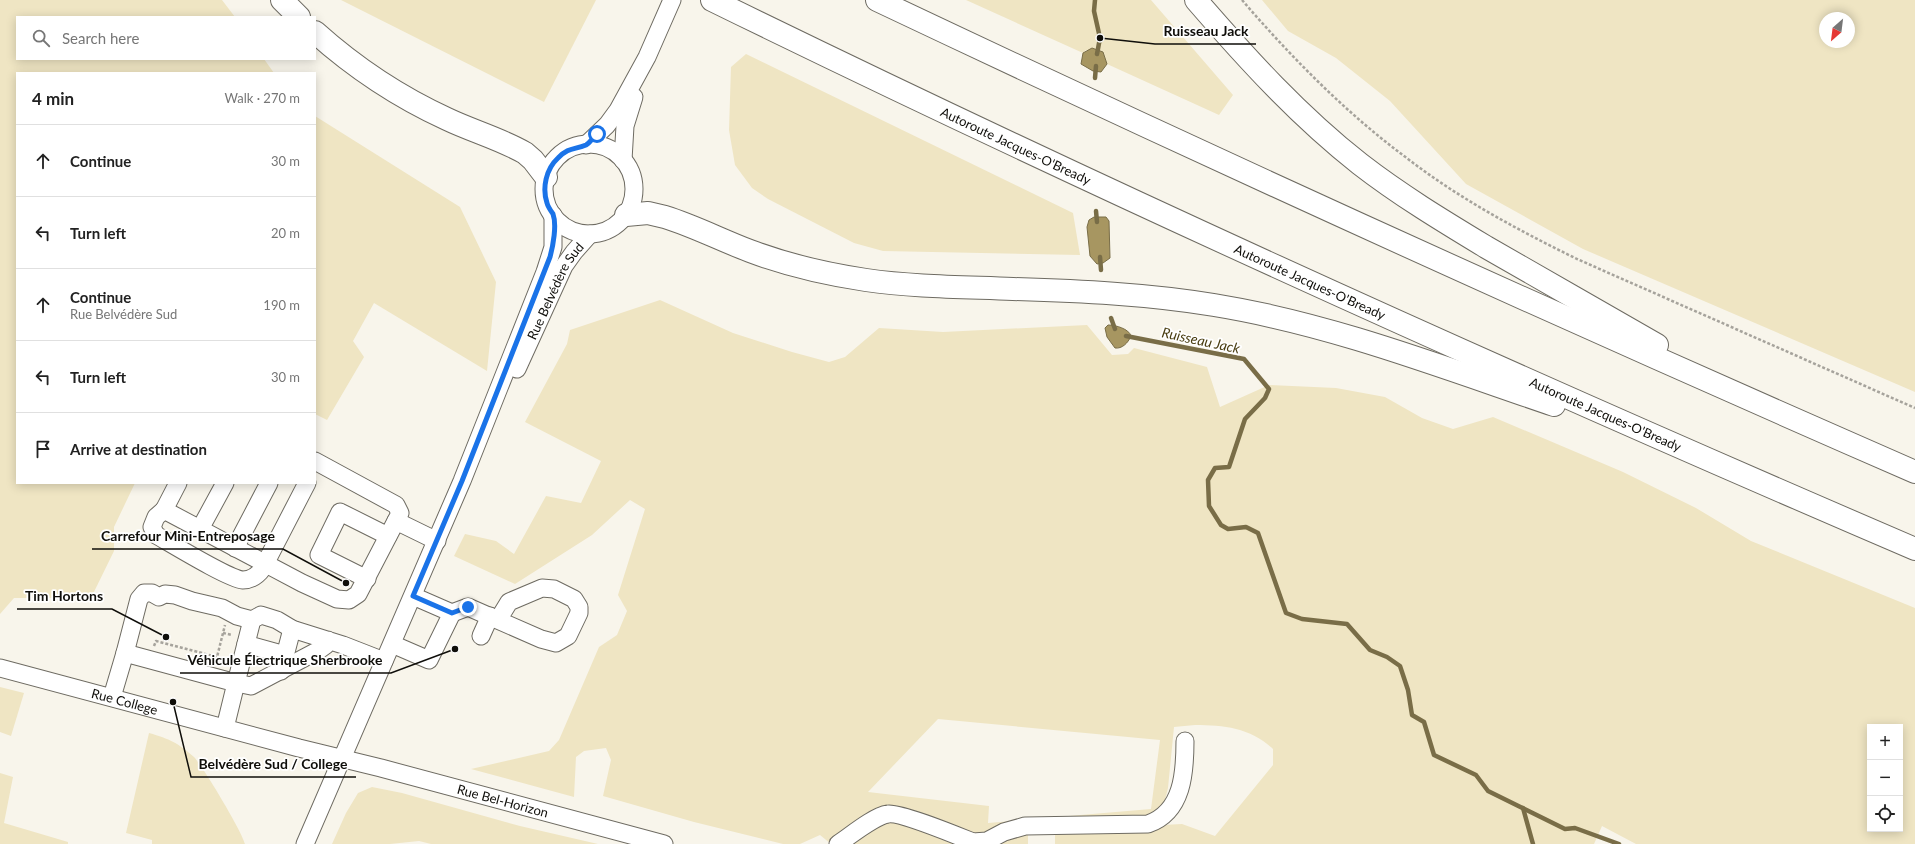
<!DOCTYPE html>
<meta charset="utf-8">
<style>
body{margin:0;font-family:Lato,sans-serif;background:#f2f2f2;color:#222}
.controls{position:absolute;right:12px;bottom:12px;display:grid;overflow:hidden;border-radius:0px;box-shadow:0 2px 10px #0003}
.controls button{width:36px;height:36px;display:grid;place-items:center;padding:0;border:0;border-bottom:1px solid #e0e0e0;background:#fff;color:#222;font:20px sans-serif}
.compass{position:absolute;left:1819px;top:12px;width:36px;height:36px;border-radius:50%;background:#fff;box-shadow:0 2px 10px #0003;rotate:208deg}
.stop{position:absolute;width:12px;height:12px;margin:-9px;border:3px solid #1a73e8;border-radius:50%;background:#fff}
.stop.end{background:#1a73e8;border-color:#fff;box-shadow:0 1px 4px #0008}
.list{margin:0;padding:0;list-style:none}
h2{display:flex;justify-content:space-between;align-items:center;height:52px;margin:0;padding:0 16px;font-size:17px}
h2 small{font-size:13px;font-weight:400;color:#767676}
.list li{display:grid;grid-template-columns:26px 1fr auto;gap:12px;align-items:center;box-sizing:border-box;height:72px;padding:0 16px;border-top:1px solid #e0e0e0}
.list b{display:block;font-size:15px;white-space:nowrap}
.list p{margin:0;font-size:13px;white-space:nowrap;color:#767676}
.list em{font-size:13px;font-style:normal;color:#767676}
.icon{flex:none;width:22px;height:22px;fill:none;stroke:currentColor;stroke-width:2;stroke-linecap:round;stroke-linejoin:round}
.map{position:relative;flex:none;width:1915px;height:844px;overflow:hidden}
.search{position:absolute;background:#fff;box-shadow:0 2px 10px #0003;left:16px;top:16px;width:300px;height:44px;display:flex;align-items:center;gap:10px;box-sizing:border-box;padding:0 14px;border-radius:0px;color:#767676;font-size:15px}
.panel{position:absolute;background:#fff;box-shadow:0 2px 10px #0003;left:16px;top:72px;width:300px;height:412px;border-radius:0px}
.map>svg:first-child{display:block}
.green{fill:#efe5c3;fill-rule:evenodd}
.water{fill:#a79661;stroke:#796d47}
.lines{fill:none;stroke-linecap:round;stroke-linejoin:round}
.stream{stroke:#796d47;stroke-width:4.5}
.minor-casing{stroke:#6e6b62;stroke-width:19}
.highway-casing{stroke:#6e6b62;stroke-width:24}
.path{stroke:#a6a39c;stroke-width:2.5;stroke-dasharray:3 2;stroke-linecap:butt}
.minor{stroke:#fff;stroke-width:17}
.highway{stroke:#fff;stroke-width:22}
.route{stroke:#1a73e8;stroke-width:5}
.labels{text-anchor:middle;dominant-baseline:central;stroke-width:3.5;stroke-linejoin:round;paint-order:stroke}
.street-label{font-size:13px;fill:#0f0e0a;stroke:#fff}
.water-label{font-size:14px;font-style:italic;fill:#493d11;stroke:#fff}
.leader{fill:none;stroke:#0f0e0a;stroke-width:1.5}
.callout-dot{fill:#0f0e0a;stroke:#fff;stroke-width:1.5}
.callout-label{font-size:14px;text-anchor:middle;font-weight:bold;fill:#0f0e0a;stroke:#fff;stroke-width:3.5;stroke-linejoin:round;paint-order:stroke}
</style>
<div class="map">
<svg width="1915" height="844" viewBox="0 0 1915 844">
<rect width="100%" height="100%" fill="#f8f5eb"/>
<g class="green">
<path d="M0,0H222L235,17H17V59H264L274,73H17V483H135L114,527V551L91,598H14L0,614Z"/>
<path d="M341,0H596L544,102Z"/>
<path d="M966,0H1151L1233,95L1219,115L1107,64L1103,52L1086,50L1083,53Z"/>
<path d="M1262,0H1915V392L1583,249L1466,184L1390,101L1336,58L1288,31ZM1825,18H1849V42H1825Z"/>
<path d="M746,54L1073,213L1080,255L883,251L854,243L768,199L752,188L735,165L729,130L731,67Z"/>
<path d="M315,116L460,207L496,282L487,371L374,303L353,341L364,357L327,420L315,414Z"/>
<path d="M660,300L733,333L792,352L829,362L845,357L879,328L943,332L1087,325L1112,355L1128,354L1134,348L1207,367L1220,407L1269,385L1336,388L1385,397L1422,418L1453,429L1493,417L1623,472L1696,508L1751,541L1915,608V844H1636L1602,826L1594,844H1055V835H1028V844H831L820,835L800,844H783L694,822L603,796L611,760L606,748L584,751L576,757L574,797L471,769L549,751L559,740L599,647L617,635L627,611L618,595L645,509L630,500L592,535L515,584L454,556L465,534L496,541L514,554L546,496L581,503L601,461L525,422L567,344L570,330ZM938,719L1160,740L1151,809L988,823L989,806L868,792ZM1195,725C1224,725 1251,728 1273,749V765L1215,836L1182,824L1163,825L1164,804L1168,788L1174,727ZM1870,727H1900V829H1870Z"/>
<path d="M0,687L24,693L11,736L0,732Z"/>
<path d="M149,733C170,739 178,743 194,757C202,765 243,833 245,844H152V840L126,833Z"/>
<path d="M0,773L13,777L4,823L68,842V844H0Z"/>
<path d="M372,787L402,793L520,826L598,844H431L419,841L390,844H332L346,813L358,793Z"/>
</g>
<g class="water">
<path d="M1092,48L1103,52L1107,64L1101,72L1093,71L1081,64L1083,53Z"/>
<path d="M1094,217H1106L1109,221L1110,258L1103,263L1097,264L1090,256L1087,227L1089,220Z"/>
<path d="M1108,325C1116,325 1129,329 1131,336C1128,343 1122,349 1115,348L1107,337L1105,328Z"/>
</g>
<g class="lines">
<g class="stream">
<path d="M1095,0L1094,11L1100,38L1097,54"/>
<path d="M1095,78L1096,66"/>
<path d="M1096,211L1097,222"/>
<path d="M1100,257L1101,270"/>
<path d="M1111,318L1115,329"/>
<path d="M1126,336L1244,359L1269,389L1265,398L1245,419L1229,467L1215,468L1208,480L1209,506L1221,525L1228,529L1246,527L1258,533L1286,613L1302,619L1347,624L1370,650L1387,657L1400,666L1408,690L1412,715L1424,722L1434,755L1476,775L1488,791L1565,829L1575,828L1619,844"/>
<path d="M1523,808L1533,844"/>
</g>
<defs>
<g id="minor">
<circle cx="589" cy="189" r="45"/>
<path d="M586,145L607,125L618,110L647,57L672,0"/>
<path d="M623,160L625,126L634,97"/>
<path id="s1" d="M517,369L564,266L574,252L590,234"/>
<path d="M315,461L396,505L400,513L396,521"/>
<path d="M178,483L164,510L302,583L337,599L349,600L358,594L396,521L437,541"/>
<path d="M164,510L156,517L152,527L156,535C172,544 229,579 243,580C252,580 258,575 263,568L307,483"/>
<path d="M200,529L225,483"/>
<path d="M235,548L269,483"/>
<path d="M367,579L319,555L340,512L388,536"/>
<path d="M452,613L468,607L541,639L556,643L568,636L579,613V607L574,599L554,589L542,588L509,602L498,620"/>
<path d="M481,636L490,616"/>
<path d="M328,640L326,645L319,650L251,686L236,683L252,620L261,615L277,620L292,629L343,645L384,661"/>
<path d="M246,644L285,655"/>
<path d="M392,644L429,660L452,613L413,596"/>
<path d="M125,653L139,599L144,593H152L159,597L165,594L175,595L192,601L222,608L237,616L252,620"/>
<path id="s2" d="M0,668L299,748L381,768L664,844"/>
<path d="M281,671L292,629"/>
<path d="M112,697L125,653L236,683L225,728"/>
<path d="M305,844L462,481L545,272L553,247V215"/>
<path d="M838,844C850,836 874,816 888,814C900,812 958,836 973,842L987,841L1004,832L1025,826L1148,824C1183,812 1185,772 1185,741"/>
</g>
<g id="highway">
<path d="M282,0L299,17"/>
<path id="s3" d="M712,0C1108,194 1510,375 1915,549"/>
<path d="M877,0C1221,163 1567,320 1915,472"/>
<path d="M1196,0C1247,59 1299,116 1360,164C1400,195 1443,221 1486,247C1543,280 1600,312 1657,345"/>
<path d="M315,32C354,67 399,97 447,119C472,131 501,139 525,153L533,160L546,177"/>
<path d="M626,215L648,213L665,217C694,226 721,240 750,251C787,265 826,274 866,280C914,287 964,287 1013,289C1080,291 1147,294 1214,305C1331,324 1442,367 1554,405"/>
</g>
</defs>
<use href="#minor" class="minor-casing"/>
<use href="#highway" class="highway-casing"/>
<g class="path">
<path d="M1242,0C1292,58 1346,113 1408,159C1460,199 1518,230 1577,259L1915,408"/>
<path d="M223,633L232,635"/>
<path d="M154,646L156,641L217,657L225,625"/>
</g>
<use href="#minor" class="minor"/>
<use href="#highway" class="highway"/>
</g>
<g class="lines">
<path class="route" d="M468,607L452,613L413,596L462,481L550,257C553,246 557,225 553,214C551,211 548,207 547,203C542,188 546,169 558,158C569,147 574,150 586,145C590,143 593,137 597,134"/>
</g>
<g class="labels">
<g class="street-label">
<text stroke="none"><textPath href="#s3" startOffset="337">Autoroute Jacques-O'Bready</textPath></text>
<text stroke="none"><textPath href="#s3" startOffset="661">Autoroute Jacques-O'Bready</textPath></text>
<text stroke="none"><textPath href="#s1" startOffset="87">Rue Belvédère Sud</textPath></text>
<text stroke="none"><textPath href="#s3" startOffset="985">Autoroute Jacques-O'Bready</textPath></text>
<text stroke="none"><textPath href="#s2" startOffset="129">Rue College</textPath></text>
<text stroke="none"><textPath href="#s2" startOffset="520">Rue Bel-Horizon</textPath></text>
</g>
<g class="water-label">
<text transform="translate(1201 340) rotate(12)">Ruisseau Jack</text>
</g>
</g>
<path class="leader" d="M1100 38L1155 44H1256M346 583L283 549H92M166 637L112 609H17M455 649L391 673H180M173 702L191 777H356"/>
<g class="callout-dot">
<circle cx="1100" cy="38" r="4"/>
<circle cx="346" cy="583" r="4"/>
<circle cx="166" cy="637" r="4"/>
<circle cx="455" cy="649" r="4"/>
<circle cx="173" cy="702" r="4"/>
</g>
<g class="callout-label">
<text x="1206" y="36">Ruisseau Jack</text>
<text x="188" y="541">Carrefour Mini-Entreposage</text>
<text x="64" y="601">Tim Hortons</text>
<text x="285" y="665">Véhicule Électrique Sherbrooke</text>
<text x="273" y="769">Belvédère Sud / College</text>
</g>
</svg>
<div class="controls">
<button>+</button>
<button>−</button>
<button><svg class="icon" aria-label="locate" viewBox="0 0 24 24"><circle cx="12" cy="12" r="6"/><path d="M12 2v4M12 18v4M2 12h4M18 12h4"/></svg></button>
</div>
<svg class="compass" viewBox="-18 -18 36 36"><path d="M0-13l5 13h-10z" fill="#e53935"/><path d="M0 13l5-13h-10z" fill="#767676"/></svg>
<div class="stop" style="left:597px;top:134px"></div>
<div class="stop end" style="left:468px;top:607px"></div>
<div class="search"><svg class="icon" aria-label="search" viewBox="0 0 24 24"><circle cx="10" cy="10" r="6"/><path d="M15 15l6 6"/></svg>Search here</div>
<section class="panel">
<h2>4 min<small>Walk · 270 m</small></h2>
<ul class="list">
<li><svg class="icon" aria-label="ahead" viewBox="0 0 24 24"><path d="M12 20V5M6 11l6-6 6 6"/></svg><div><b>Continue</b></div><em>30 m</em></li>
<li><svg class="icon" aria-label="left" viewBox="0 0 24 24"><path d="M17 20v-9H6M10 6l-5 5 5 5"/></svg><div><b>Turn left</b></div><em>20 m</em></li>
<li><svg class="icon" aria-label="ahead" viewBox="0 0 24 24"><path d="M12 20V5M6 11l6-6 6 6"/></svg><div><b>Continue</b><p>Rue Belvédère Sud</p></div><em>190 m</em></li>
<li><svg class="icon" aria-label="left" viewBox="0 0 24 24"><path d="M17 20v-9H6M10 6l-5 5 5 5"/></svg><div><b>Turn left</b></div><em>30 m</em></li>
<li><svg class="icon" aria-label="arrive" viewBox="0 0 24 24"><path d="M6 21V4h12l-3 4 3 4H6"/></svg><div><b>Arrive at destination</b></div></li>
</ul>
</section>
</div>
